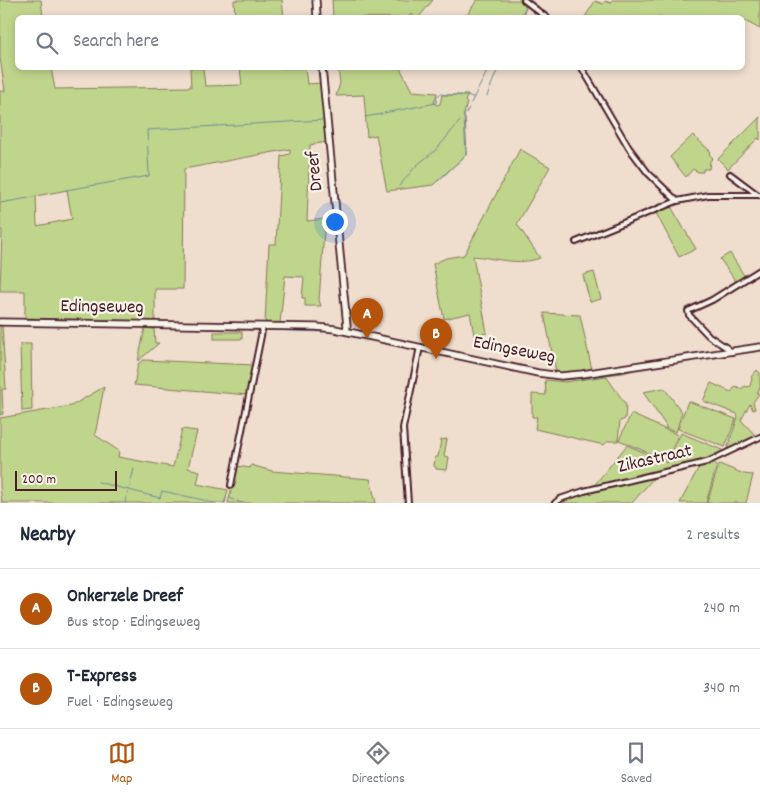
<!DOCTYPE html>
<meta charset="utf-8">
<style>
body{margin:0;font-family:Dekko,sans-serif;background:#f6f6f7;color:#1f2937}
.scale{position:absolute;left:15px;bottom:12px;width:102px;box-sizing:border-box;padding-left:5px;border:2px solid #4a1f2b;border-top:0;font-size:14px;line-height:18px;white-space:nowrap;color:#4a1f2b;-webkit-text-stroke:4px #f7f3e8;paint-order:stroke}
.you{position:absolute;left:334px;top:221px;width:18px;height:18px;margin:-12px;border:4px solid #fff;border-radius:50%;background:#1a73e8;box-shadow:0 0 0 8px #1a73e833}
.badge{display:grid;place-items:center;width:32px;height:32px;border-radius:50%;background:#b45309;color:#fff;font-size:16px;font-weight:700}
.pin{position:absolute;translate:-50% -41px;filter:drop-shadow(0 1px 2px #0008)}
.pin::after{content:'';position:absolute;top:26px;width:18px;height:15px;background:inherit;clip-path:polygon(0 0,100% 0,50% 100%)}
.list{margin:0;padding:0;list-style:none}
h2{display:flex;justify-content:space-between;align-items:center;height:65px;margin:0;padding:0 20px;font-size:21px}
h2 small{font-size:16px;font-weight:400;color:#747a83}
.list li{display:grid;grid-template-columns:32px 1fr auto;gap:15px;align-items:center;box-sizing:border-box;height:80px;padding:0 20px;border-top:1px solid #e0e1e3}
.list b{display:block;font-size:19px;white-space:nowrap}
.list p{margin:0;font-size:16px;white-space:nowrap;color:#747a83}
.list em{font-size:16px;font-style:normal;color:#747a83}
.icon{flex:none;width:28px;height:28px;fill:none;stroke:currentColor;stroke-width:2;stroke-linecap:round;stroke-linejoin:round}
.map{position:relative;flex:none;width:760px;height:503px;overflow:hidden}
.search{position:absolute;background:#fff;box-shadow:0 2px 8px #0003;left:15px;right:15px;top:15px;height:55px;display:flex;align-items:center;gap:12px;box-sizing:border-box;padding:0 18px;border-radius:8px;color:#747a83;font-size:19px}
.sheet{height:225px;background:#fff}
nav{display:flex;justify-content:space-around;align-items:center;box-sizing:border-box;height:70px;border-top:1px solid #e0e1e3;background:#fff;font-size:14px;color:#747a83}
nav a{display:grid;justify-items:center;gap:2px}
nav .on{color:#b45309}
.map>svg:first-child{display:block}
.green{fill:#bfd58b;stroke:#847a5b;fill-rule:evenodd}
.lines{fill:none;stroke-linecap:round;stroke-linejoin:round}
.stream{stroke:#6f8d9a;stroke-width:1}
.street-casing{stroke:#4a1f2b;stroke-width:8}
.secondary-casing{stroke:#4a1f2b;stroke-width:9}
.street{stroke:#f7f3e8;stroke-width:4}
.secondary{stroke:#f7f3e8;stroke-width:5.5}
.labels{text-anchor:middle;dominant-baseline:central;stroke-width:4.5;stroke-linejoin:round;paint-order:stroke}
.street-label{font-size:19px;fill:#4a1f2b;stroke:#f7f3e8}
</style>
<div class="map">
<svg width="760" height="503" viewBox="0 0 760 503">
<rect width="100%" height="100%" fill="#efddcd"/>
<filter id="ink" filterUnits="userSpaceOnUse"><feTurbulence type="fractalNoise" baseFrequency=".02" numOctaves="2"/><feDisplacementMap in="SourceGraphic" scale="10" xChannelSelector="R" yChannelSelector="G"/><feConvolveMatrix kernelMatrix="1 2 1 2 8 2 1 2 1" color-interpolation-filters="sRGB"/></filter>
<g filter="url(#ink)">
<g class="green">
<path d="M0,0H41L43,17L18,18V68H51L55,89L191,87L190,68H203L205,86L242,85L240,68H305L307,84L320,83L326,142L310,145L307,221L325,219L319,300L321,306H305V298H302L304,277L285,276L280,323H265L269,244H276L281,156L290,154V149L184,169L183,289H155V321L25,318V291H0L2,230H0V91H5L0,58ZM67,190L72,219L37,226L36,196Z"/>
<path d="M234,0H282L284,17H235Z"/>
<path d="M332,0H433L418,18L414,17L412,14L406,18L333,17Z"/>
<path d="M477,0H521L527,4L521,17H473L467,15Z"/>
<path d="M612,0H760V29L743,20L742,18L585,17L595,1L603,4L605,1L611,3Z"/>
<path d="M338,68H400L412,91L437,93L434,103L437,105L440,104L442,95H468L465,101L467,103L463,117L465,118L467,154L433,185L387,191L376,135L367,137L364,95L336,96L340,83Z"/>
<path d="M760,117V140L758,138L728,169L718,159Z"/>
<path d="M693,135L711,152L709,154L713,158L710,161L709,169H703V172H698L693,169L686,177L670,157Z"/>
<path d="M520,149L550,167L517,224L540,258C518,266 495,258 473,256L487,333L474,335L470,313L444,319L433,264L446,258L464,255Z"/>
<path d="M670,205L696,249L679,257L655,211Z"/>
<path d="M730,253L745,277L737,283L720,259Z"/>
<path d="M594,272L601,299L590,302L583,275Z"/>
<path d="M544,313L580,315L592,370L569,373L556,372Z"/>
<path d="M2,325L6,389H2L3,414L0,415V326Z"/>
<path d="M145,328L154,329L155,343H159L138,361Z"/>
<rect x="214" y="332" width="28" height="7"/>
<path d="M20,344H31L32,410L22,411Z"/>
<path d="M143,360L254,365L248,395L134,385L138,364Z"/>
<path d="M632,368L633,370L623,373L565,380L533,375L553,377Z"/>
<path d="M757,370L760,373V388L757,393L759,394L753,402L755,409L753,410L750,404L741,420L756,436L728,451L727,449L738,417L737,414L703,401L711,383L731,392L736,386L741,389L745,386L747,387L750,386L752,379L751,377Z"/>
<path d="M606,376L626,405L625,419L620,421L618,441H608L604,445L535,429L537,417H532V394L546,395L545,380L565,382Z"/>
<path d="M104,387L95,435L119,451L118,457L173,467L182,429L197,431L188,468L200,471L197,484L228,490L225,503H2L0,486V418L71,406Z"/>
<path d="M664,388L682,412L676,432L665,428L666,426L643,392Z"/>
<path d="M688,401L736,419L725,447L678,429Z"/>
<path d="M631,414L678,435L667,461L619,440Z"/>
<path d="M681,433L722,450V453L708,460L592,488L627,445L667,463Z"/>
<path d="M447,439L444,456L449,457L447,470L436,469V467L434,466L435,457H438L441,440Z"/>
<path d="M714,462L717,465L706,503H680L700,465Z"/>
<path d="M719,464L744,474L753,475L746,503H707Z"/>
<path d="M251,465L272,471L370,479L376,503H228L237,466L250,468Z"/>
<path d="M657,474L632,503H556L577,495Z"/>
</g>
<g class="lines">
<g class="stream">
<path d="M522,18L527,5"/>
<path d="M487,96L498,68"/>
<path d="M471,103L474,97"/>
<path d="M384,113L436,103L437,96L440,94L474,97L489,68"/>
<path d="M365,117L382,114"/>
<path d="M438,181L466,155L464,116L469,108"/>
<path d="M399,186L417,165L436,150L460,121"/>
<path d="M66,190L149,176L147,130L323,120"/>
<path d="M0,203L29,198L37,195"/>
<path d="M40,326H44"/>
<path d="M48,326H63"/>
<path d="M65,326L113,327"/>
<path d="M117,327H137"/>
<path d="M206,329L245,330"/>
<path d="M248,330H260"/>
<path d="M269,330L323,332"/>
<path d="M536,375C566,384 596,376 626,371"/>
<path d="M98,482L129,490L130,486"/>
<path d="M130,484L134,469"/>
<path d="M127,495L129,490L160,498L162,491L208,501"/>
<path d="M230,498L234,500"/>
<path d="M237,501L242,503"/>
<path d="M210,502L214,503"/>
<path d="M125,503L126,497"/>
<path d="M224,503L226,498"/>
</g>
<defs>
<g id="street">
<path d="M524,0L547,18"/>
<path d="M582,68L629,148L648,173L677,201"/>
<path d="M730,174L758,195"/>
<path d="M576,242L677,201L708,195H760"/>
<path d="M731,352L727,348L709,336L689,315L688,311L712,300L760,270"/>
<path d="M231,485L263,326"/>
<path d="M408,503L403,428L420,347"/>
<path d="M555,503L560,499L584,491L707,462L760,437"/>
</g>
<g id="secondary">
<path d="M316,0L317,18"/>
<path d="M322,68L347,326L346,331"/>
<path d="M0,322L316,327L335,329L538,373L561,376L582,374L760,347"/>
</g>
</defs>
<use href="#street" class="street-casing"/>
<use href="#secondary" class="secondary-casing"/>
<use href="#street" class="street"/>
<use href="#secondary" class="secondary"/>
</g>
</g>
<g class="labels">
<g class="street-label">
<text transform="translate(316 171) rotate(-96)">Dreef</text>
<text transform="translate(102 308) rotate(1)">Edingseweg</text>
<text transform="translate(514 351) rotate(11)">Edingseweg</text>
<text transform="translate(655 460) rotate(-13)">Zikastraat</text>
</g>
</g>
</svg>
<div class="scale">200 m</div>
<div class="you"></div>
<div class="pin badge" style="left:367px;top:339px">A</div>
<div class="pin badge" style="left:436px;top:359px">B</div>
<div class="search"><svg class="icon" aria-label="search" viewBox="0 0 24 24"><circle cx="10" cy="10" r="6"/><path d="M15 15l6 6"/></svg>Search here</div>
</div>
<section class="sheet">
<h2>Nearby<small>2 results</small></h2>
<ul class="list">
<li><span class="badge">A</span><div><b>Onkerzele Dreef</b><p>Bus stop · Edingseweg</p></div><em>240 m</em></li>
<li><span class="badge">B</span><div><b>T-Express</b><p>Fuel · Edingseweg</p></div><em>340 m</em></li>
</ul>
</section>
<nav>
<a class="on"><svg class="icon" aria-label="map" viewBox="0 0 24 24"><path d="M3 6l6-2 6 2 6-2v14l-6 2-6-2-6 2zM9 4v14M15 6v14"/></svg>Map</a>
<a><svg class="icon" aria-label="directions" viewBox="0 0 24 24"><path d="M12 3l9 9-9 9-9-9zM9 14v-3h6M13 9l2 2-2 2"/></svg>Directions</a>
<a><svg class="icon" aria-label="saved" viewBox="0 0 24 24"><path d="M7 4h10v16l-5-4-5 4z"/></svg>Saved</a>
</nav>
